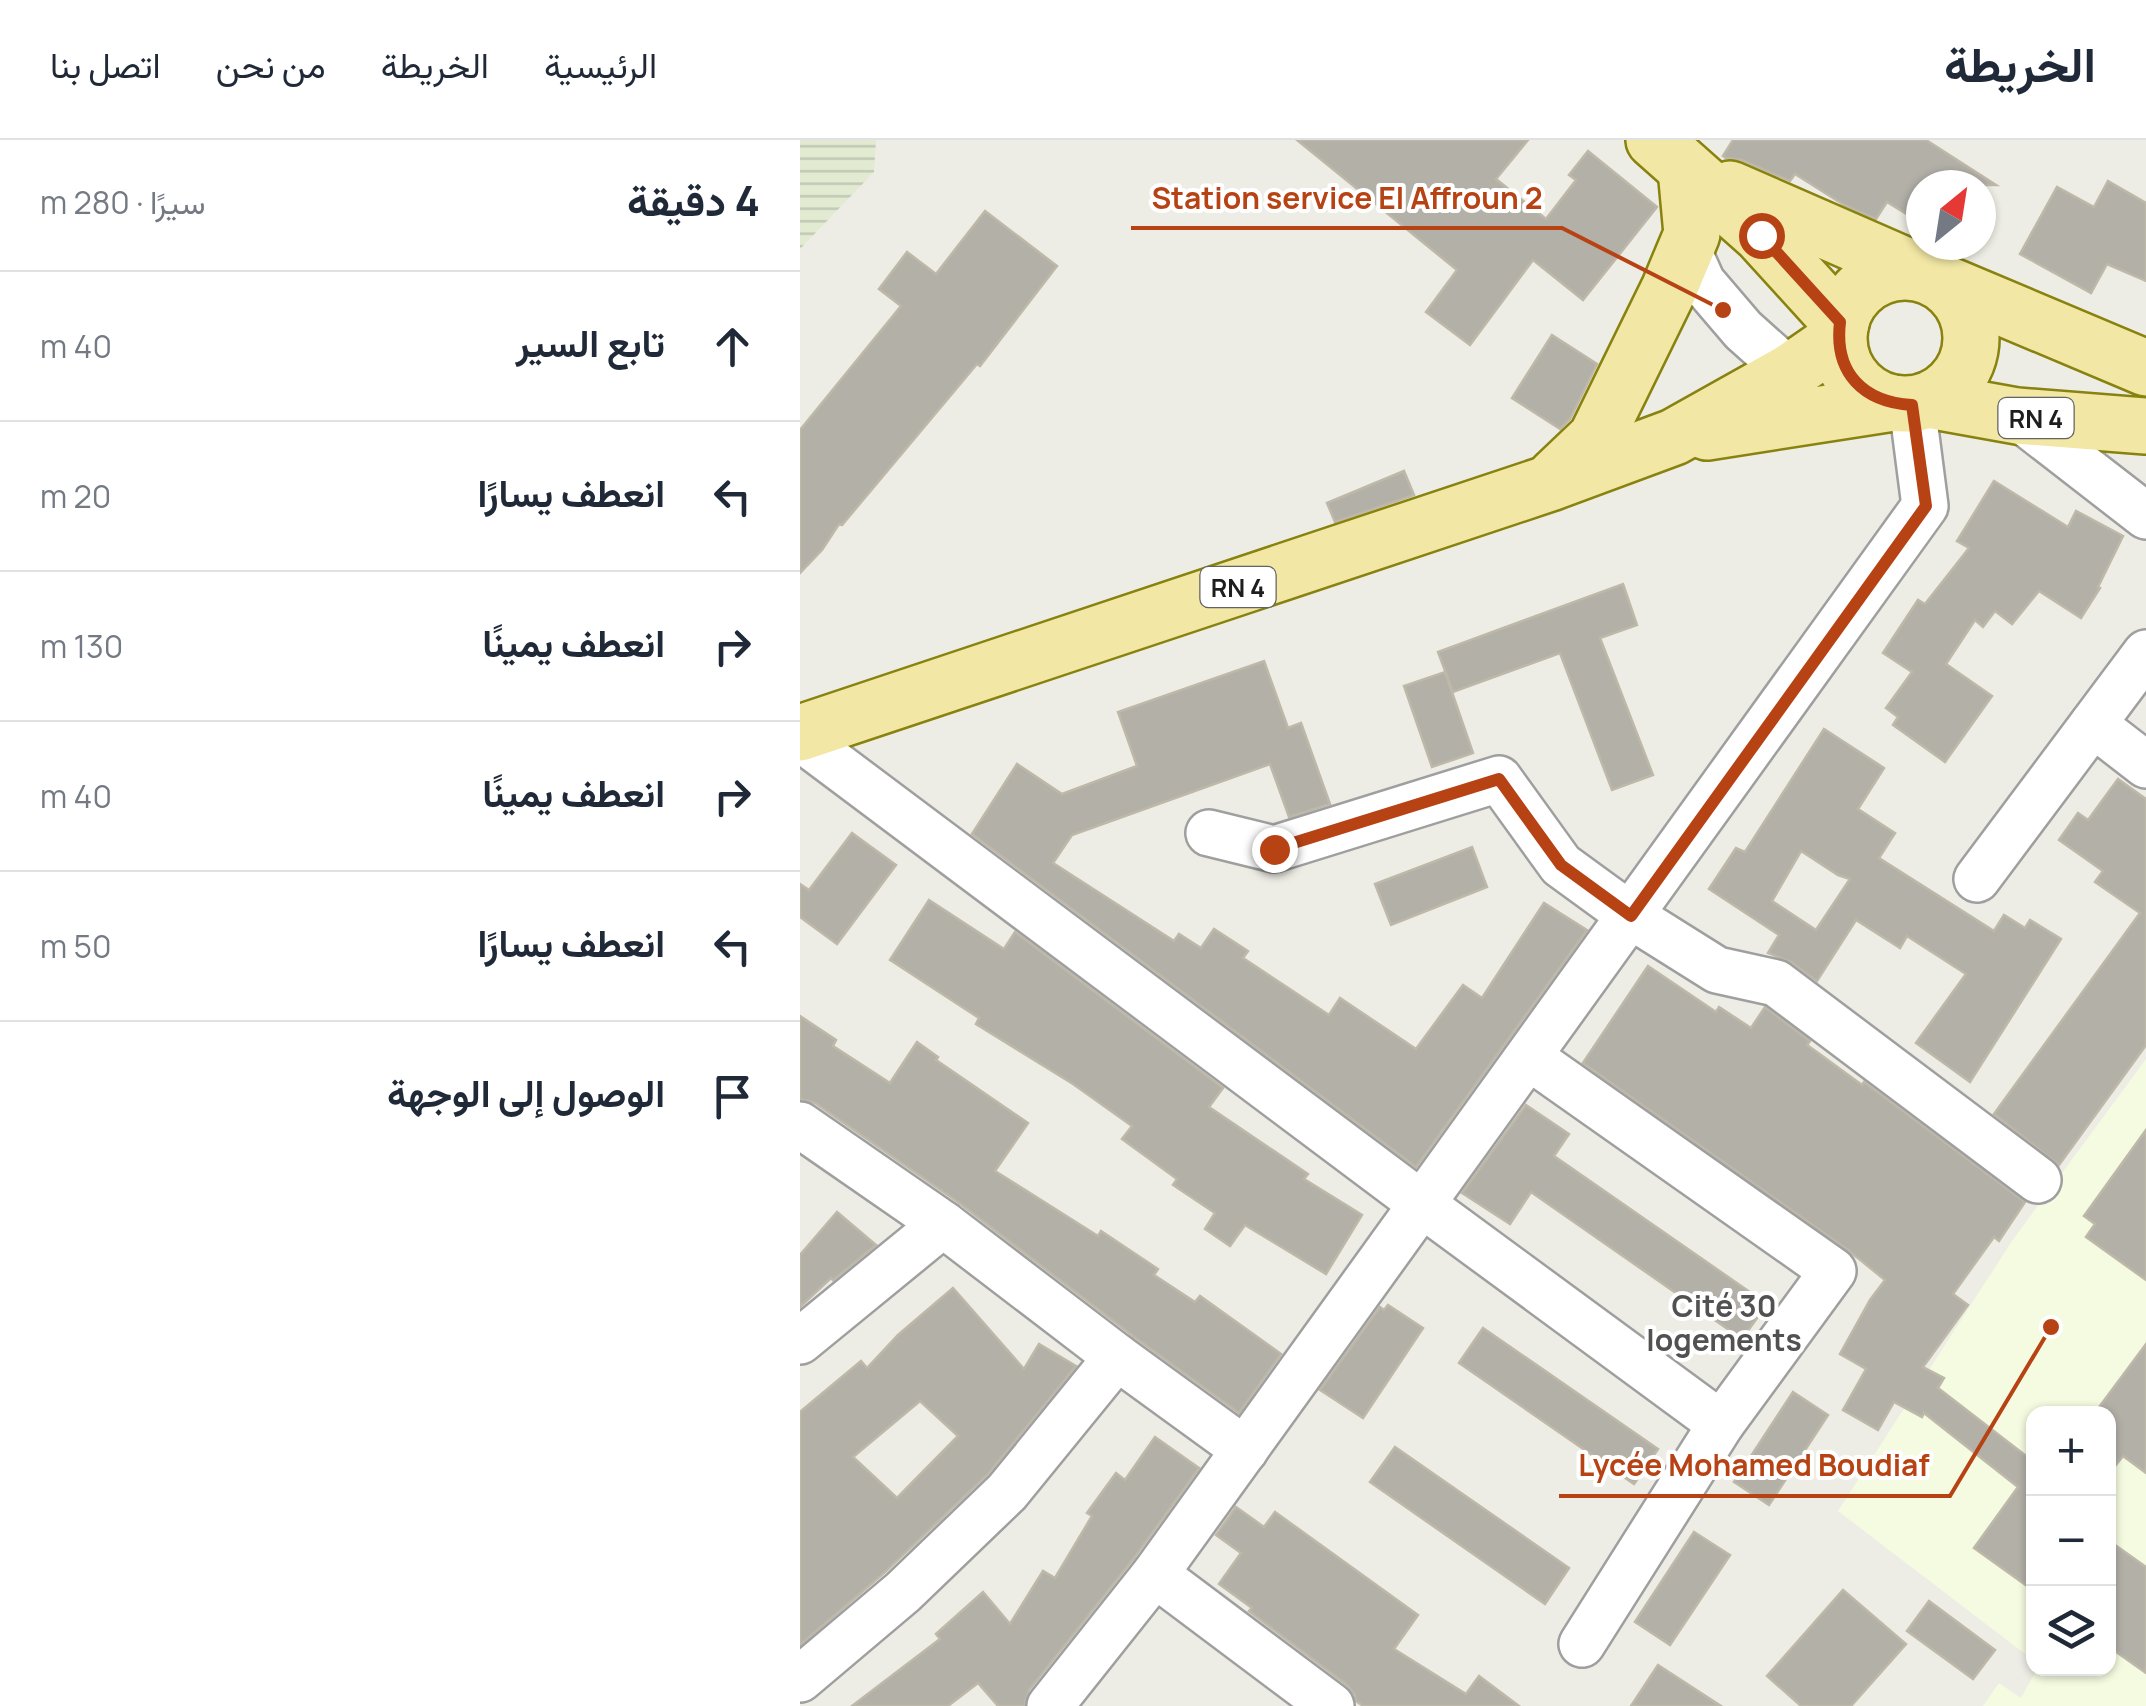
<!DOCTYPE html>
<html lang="ar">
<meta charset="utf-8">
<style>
body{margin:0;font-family:Manrope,Vazirmatn,sans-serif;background:#f6f6f7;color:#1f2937;direction:rtl}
.controls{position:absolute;right:30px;bottom:30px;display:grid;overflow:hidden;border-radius:20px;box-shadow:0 2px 8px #0004}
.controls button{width:90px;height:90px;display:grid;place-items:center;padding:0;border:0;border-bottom:2px solid #e0e1e3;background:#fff;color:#1f2937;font:50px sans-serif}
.compass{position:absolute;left:1106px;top:30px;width:90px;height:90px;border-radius:50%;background:#fff;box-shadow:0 2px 8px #0004;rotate:30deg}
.stop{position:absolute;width:30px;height:30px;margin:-22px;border:8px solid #b74315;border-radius:50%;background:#fff}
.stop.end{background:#b74315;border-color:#fff;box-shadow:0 2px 10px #0008}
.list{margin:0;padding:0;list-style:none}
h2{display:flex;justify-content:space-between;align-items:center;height:130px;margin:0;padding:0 40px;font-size:42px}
h2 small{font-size:32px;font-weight:400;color:#747a83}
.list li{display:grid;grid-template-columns:65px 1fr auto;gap:30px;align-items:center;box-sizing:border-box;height:150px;padding:0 40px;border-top:2px solid #e0e1e3}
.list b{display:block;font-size:38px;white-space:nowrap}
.list em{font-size:32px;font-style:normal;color:#747a83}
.icon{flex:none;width:55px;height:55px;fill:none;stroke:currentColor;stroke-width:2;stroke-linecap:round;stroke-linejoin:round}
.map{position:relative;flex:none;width:1346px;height:1566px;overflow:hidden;direction:ltr}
header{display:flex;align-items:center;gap:60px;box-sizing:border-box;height:140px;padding:0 50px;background:#fff;border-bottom:2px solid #e0e1e3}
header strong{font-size:48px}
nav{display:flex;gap:55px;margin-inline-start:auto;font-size:35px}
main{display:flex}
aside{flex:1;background:#fff}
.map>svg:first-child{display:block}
.education{fill:#f4fbe0}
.farmland{fill:url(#farmland-rules)}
.building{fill:#b3b0a8;stroke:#beb8a9;stroke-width:2.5;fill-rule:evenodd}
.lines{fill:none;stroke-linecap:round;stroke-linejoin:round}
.minor-casing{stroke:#9f9f9f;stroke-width:50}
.major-casing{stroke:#88820f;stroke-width:60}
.minor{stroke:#fff;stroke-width:45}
.major{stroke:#f2e7a5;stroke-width:55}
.route{stroke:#b74315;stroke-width:12}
.labels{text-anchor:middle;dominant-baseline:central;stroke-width:8;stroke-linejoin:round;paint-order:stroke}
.shield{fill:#fff;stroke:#626262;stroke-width:2.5}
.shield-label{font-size:25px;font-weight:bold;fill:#1e1e1e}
.neighbourhood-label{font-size:30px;font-weight:bold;fill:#515151;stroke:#fff}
.leader{fill:none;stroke:#b74315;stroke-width:4}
.callout-dot{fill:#b74315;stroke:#fff;stroke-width:4}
.callout-label{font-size:30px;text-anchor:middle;font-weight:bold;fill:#b74315;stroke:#fff;stroke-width:8;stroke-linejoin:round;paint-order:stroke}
</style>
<header>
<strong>الخريطة</strong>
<nav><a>الرئيسية</a><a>الخريطة</a><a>من نحن</a><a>اتصل بنا</a></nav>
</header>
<main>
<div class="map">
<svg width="1346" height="1566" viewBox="0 0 1346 1566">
<defs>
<pattern id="farmland-rules" width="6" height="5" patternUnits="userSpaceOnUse" patternTransform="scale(2.5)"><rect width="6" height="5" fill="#e2ebd2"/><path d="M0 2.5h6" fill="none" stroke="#c1c9b4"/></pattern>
</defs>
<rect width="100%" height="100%" fill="#eeede5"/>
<path class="education" d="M1346,919V1566H1183L1199,1543L1221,1558L1237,1529L1308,1528V1274H1234L1233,1520L1038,1371L1212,1101Z"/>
<path class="farmland" d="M0,0H76L74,32L0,109Z"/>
<g class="building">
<path d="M497,0H728L696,39L746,79L776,40L769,35L788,11L857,67L783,160L733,120L670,205L626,172L657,130Z"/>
<path d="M933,0H1126L1196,45H1121V83L1087,62L1076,79L1044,65L995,34L990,41L942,20L926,18L923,16Z"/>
<path d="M1308,41L1346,63V141L1307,124L1291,153L1220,114L1257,47L1294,67Z"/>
<path d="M185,71L257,126L180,226L177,224L42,385L39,384L22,410L0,433V290L101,166L79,149L107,112L136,134Z"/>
<path d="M752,195L797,224L770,279L760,289L712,258Z"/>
<path d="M604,331L614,355L535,382L527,363Z"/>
<path d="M1194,341L1268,387L1276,371L1323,396L1298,447L1300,448L1281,478L1239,451L1212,484L1195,471L1183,487L1175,480L1146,524L1192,556L1145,622L1093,585L1098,577L1086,568L1112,532L1083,513L1118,460L1125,464L1169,408L1157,401Z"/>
<path d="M823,444L837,485L800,498L853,635L812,650L760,513L653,552L638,512Z"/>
<path d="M464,521L488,588L501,583L530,664L489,677L470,624L272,695L253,723L374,801L379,794L401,808L414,789L448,811L443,818L529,875L540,858L616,909L663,845L682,858L744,763L787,790L616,1027L172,694L217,624L262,654L337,626L318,572Z"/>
<path d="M645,532L673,613L632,627L604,546Z"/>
<path d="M1024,589L1084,628L1058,669L1095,693L1079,718L1194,791L1204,775L1225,788L1230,780L1261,799L1170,942L1116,903L1166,834L1107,796L1100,808L1056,780L1017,841L991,822L968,813L979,795L909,749L936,708L945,712ZM1001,711L1038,735L1050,739L1016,790L972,761Z"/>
<path d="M1318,639L1346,659V905L1259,1025L1194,974L1340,773L1295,742L1303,731L1259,700L1278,673L1288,680Z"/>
<path d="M52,693L96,725L37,804L0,777V744L9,750Z"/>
<path d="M672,707L687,747L591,785L575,744Z"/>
<path d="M129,760L204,809L215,792L423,948L409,967L508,1034L504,1039L562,1075L526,1134L445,1085L430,1106L405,1089L415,1073L373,1045L377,1039L322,999L332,986L273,944L176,884L179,878L90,820Z"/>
<path d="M848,826L916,872L919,867L951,888L965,867L1010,901L1007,905L1021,915L1062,945L1064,942L1225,1062L1199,1101L1194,1097L1153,1154L1168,1165L1123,1227L1144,1238L1138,1248L1234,1322V1451L1174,1408L1218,1347L1124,1273L1122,1277L1094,1262L1078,1290L1043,1270L1066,1229L1040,1214L1070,1160L1085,1140L1048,1110L783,923Z"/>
<path d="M0,876L36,900L33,906L90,943L117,902L138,917L136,920L228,983L195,1031L298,1096L301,1091L358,1129L354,1135L395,1162L400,1156L481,1214L439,1273L333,1196L158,1062L15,963L0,959Z"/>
<path d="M726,965L769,994L754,1016L967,1164L942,1199L731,1052L710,1084L662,1053Z"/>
<path d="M1346,990V1140L1286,1097L1295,1084L1284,1076Z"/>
<path d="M37,1072L76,1105L33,1140L31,1138L0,1167V1115Z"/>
<path d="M153,1148L224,1229L239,1204L276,1226L188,1334L85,1432L0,1505V1272L61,1221L67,1228L98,1195ZM120,1261L158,1296L97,1358L53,1317Z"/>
<path d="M588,1165L623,1188L563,1278L520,1250L580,1167L584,1170Z"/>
<path d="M683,1188L858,1309L834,1344L659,1223Z"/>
<path d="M1346,1204V1333L1323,1316L1308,1335V1274H1294Z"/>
<path d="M993,1252L1028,1275L969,1365L934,1342Z"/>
<path d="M355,1297L399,1328L334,1418L229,1550L224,1566H198L178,1543L148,1566H52L140,1499L136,1494L183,1452L210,1484L243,1431L255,1438L292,1376L287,1373L316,1333L325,1340Z"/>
<path d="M595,1307L769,1428L745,1464L570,1342Z"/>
<path d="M436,1367L464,1387L475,1372L618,1475L594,1509L666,1554L679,1536L719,1566H563L556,1561L555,1555L547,1545L449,1471L452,1468L419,1444L441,1413L416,1395Z"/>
<path d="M894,1392L930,1415L870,1505L835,1482Z"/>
<path d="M1308,1400L1346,1427V1533L1308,1506Z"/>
<path d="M1043,1450L1106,1504L1051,1566H1001L967,1536Z"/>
<path d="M1129,1461L1195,1510L1173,1539L1107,1491Z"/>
<path d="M858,1525L921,1566H831Z"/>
</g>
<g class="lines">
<defs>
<g id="minor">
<path d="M886,106L902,142L943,190L990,232"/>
<path d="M1217,276L1346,376"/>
<path d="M1293,584L1346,625"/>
<path d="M0,598L623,1065L921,1284"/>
<path d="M409,693L474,709L699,639L761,725L831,776L917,830L976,843L1238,1040"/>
<path d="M1177,739L1346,513"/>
<path d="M729,917L1033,1131L921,1284L782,1504"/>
<path d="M0,985L143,1084L317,1217L445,1310"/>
<path d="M0,1201L143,1084"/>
<path d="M355,1434L531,1566"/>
<path d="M0,1539L103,1452L207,1352L317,1217"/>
<path d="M250,1566L355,1434L1125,366L1112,265"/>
</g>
<g id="major">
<path d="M854,0L961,95L1041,183"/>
<path d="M930,49L1120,132"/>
<circle cx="1105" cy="198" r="66"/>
<path d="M1144,143L1346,228"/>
<path d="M1128,260L1217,276L1346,286"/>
<path d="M907,292L1093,263"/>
<path d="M755,337L796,298L869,149L892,94L886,29"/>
<path d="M0,593L750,343L874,297L990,232L1038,199"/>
</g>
</defs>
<use href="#minor" class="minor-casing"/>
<use href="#major" class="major-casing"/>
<use href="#minor" class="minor"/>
<use href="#major" class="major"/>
</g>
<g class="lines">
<path class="route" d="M474,709L699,639L761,725L831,776L1126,366L1112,265C1063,262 1034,233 1040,182L961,95"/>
</g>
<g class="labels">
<g class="shield">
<rect x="1198.5" y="258" width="75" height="40" rx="8"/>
<rect x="400.5" y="427" width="75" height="40" rx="8"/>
</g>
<g class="shield-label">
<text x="1236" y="278">RN 4</text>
<text x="438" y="447">RN 4</text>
</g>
<g class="neighbourhood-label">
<text x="924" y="1165">Cité 30<tspan x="924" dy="34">logements</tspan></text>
</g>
</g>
<path class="leader" d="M923 170L762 88H331M1251 1187L1150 1356H759"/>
<g class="callout-dot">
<circle cx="923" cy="170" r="10"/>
<circle cx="1251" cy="1187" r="10"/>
</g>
<g class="callout-label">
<text x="547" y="69">Station service El Affroun 2</text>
<text x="954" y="1336">Lycée Mohamed Boudiaf</text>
</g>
</svg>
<div class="controls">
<button>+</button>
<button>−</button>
<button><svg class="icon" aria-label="layers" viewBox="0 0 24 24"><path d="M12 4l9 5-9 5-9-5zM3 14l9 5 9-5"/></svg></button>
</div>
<svg class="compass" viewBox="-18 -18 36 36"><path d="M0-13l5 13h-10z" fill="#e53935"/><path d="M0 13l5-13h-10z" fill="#747a83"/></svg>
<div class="stop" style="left:961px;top:95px"></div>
<div class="stop end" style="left:474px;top:709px"></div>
</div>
<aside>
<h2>4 دقيقة<small>سيرًا · 280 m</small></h2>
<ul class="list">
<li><svg class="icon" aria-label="ahead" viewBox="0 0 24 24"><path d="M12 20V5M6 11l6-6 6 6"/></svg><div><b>تابع السير</b></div><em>40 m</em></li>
<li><svg class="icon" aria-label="left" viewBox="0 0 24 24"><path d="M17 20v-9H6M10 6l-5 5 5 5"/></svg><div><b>انعطف يسارًا</b></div><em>20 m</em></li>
<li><svg class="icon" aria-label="right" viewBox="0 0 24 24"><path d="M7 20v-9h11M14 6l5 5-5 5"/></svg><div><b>انعطف يمينًا</b></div><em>130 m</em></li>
<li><svg class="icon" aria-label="right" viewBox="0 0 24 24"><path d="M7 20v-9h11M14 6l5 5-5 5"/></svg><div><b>انعطف يمينًا</b></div><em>40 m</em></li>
<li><svg class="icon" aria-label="left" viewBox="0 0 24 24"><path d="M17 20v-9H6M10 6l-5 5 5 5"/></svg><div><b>انعطف يسارًا</b></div><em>50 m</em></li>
<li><svg class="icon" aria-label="arrive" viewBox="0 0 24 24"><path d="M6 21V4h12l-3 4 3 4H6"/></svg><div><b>الوصول إلى الوجهة</b></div></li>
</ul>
</aside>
</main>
